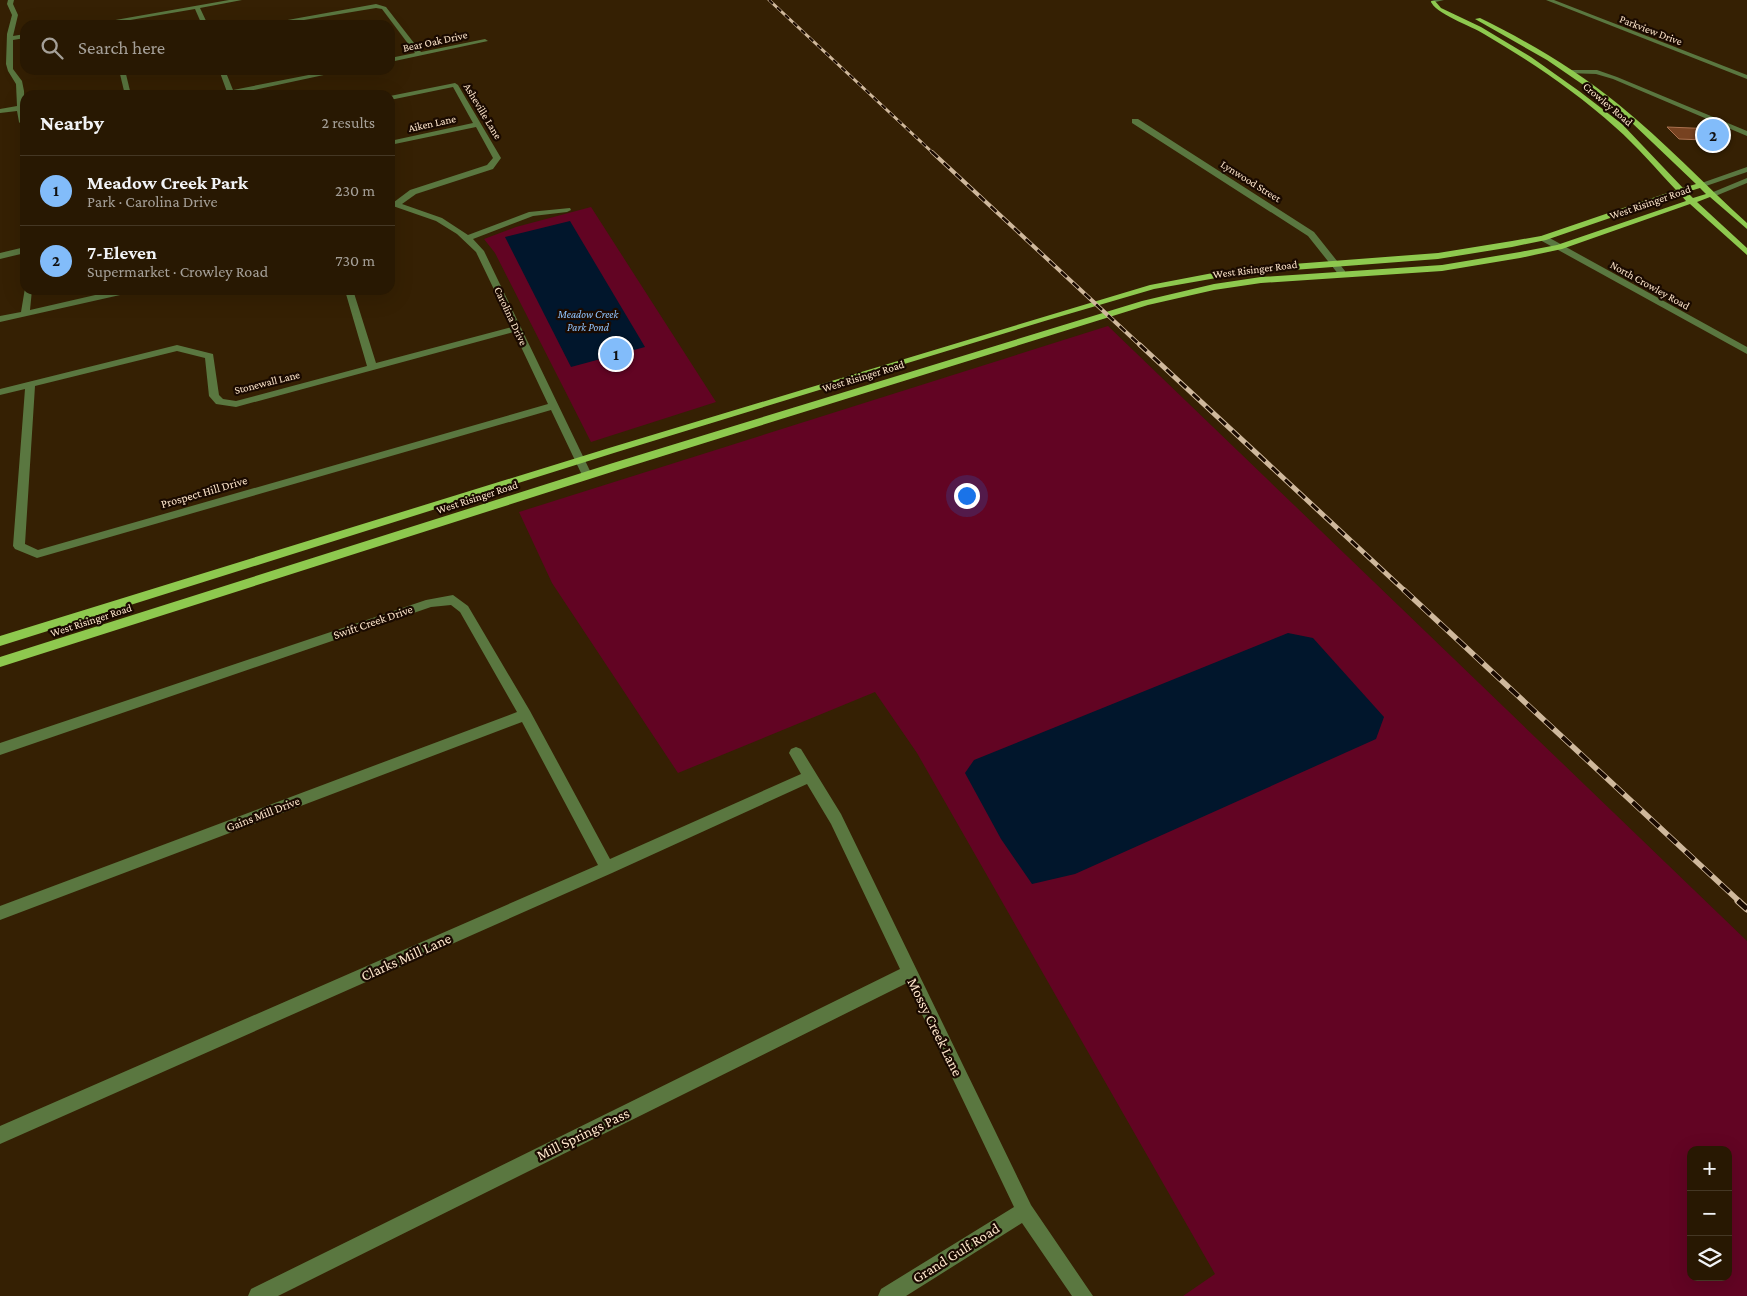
<!DOCTYPE html>
<meta charset="utf-8">
<style>
body{margin:0;font-family:"Crimson Pro",serif;background:#342511;color:#f1f3f6}
.controls{position:absolute;right:15px;bottom:15px;display:grid;overflow:hidden;border-radius:10px;box-shadow:0 5px 20px #0002}
.controls button{width:45px;height:45px;display:grid;place-items:center;padding:0;border:0;border-bottom:1px solid #443724;background:#281802;color:#f1f3f6;font:25px sans-serif}
.you{position:absolute;left:966px;top:495px;width:18px;height:18px;margin:-12px;border:4px solid #fff;border-radius:50%;background:#1a73e8;box-shadow:0 0 0 8px #1a73e833}
.badge{display:grid;place-items:center;width:32px;height:32px;border-radius:50%;background:#82bcfa;color:#111;font-size:16px;font-weight:700}
.pin{position:absolute;translate:-50% -50%;border:2px solid #fff;box-shadow:0 1px 5px #0006}
.list{margin:0;padding:0;list-style:none}
h2{display:flex;justify-content:space-between;align-items:center;height:65px;margin:0;padding:0 20px;font-size:21px}
h2 small{font-size:16px;font-weight:400;color:#a5a099}
.list li{display:grid;grid-template-columns:32px 1fr auto;gap:15px;align-items:center;box-sizing:border-box;height:70px;padding:0 20px;border-top:1px solid #443724}
.list b{display:block;font-size:19px;white-space:nowrap}
.list p{margin:0;font-size:16px;white-space:nowrap;color:#a5a099}
.list em{font-size:16px;font-style:normal;color:#a5a099}
.icon{flex:none;width:28px;height:28px;fill:none;stroke:currentColor;stroke-width:2;stroke-linecap:round;stroke-linejoin:round}
.map{position:relative;flex:none;width:1747px;height:1296px;overflow:hidden}
.search{position:absolute;background:#281802;box-shadow:0 5px 20px #0002;left:20px;top:20px;width:375px;height:55px;display:flex;align-items:center;gap:12px;box-sizing:border-box;padding:0 18px;border-radius:15px;color:#a5a099;font-size:19px}
.panel{position:absolute;background:#281802;box-shadow:0 5px 20px #0002;left:20px;top:90px;width:375px;height:205px;border-radius:15px}
.map>svg:first-child{display:block}
.green{fill:#620423;fill-rule:evenodd}
.water{fill:#01162c}
.building{fill:#774220;stroke:#ab714f}
.lines{fill:none;stroke-linecap:round;stroke-linejoin:round}
.minor{fill:#5a7740;fill-rule:evenodd}
.major{fill:#8ec94f;fill-rule:evenodd}
.rail-far4-casing{stroke:#cfb89c;stroke-width:3}
.rail-far3-casing{stroke:#cfb89c;stroke-width:4}
.rail-far2-casing{stroke:#cfb89c;stroke-width:5}
.rail-far1-casing{stroke:#cfb89c;stroke-width:5.5}
.rail-casing{stroke:#cfb89c;stroke-width:7}
.rail-far4{stroke:#1a0a00;stroke-width:2;stroke-dasharray:5.5;stroke-linecap:butt}
.rail-far3{stroke:#1a0a00;stroke-width:2.5;stroke-dasharray:8;stroke-linecap:butt}
.rail-far2{stroke:#1a0a00;stroke-width:3;stroke-dasharray:9;stroke-linecap:butt}
.rail-far1{stroke:#1a0a00;stroke-width:4;stroke-dasharray:12;stroke-linecap:butt}
.rail{stroke:#1a0a00;stroke-width:5;stroke-dasharray:16;stroke-linecap:butt}
.labels{text-anchor:middle;dominant-baseline:central;stroke-width:4.5;stroke-linejoin:round;paint-order:stroke}
.far-street-label{font-size:11px;fill:#fee6cb;stroke:#1a0a00}
.far-water-label{font-size:11px;font-style:italic;fill:#91c6ff;stroke:#1a0a00}
.street-label{font-size:12px;fill:#fee6cb;stroke:#1a0a00}
.near-street-label{font-size:15px;fill:#fee6cb;stroke:#1a0a00}
</style>
<div class="map">
<svg width="1747" height="1296" viewBox="0 0 1747 1296">
<rect width="100%" height="100%" fill="#352003"/>
<g class="green">
<path d="M591,207L716,402L591,442L495,253L484,239L516,227Z"/>
<path d="M1108,326L1747,941V1296H1183L1215,1274L917,753L875,692L678,773L552,583L519,512ZM1691,1150H1728V1277H1691Z"/>
</g>
<g class="water">
<path d="M570,221L645,347L571,367L505,237Z"/>
<path d="M1288,633L1313,638L1384,717L1376,739L1075,874L1032,884L1001,839L965,773L974,760Z"/>
</g>
<path class="building" d="M1667,127L1716,129L1729,141L1679,139Z"/>
<g class="lines">
<g class="minor">
<path d="M8,0H14L13,4L18,15L13,36L25,34V38L13,40V69L22,81L24,91L25,129L19,122L17,111L0,113V109L17,106L16,84L8,71L6,64L7,34L12,15L7,4Z"/>
<path d="M229,0H242L200,8L208,25H202L195,9L101,25H87Z"/>
<path d="M1434,0H1444L1431,3V1Z"/>
<path d="M1546,0H1554L1747,75V79Z"/>
<path d="M376,4L386,7L421,52L485,39L488,41L390,62V58L415,53L382,9L376,8L274,25H260Z"/>
<path d="M119,70H125L131,95H125Z"/>
<path d="M219,70H225L233,90L334,70H347L231,95H217L227,92Z"/>
<path d="M1569,70H1597L1617,77L1747,131V136L1613,79L1596,74L1567,73L1566,72Z"/>
<path d="M455,83L458,85L501,158L493,169L416,194L402,204L442,218L468,235L529,212L570,208L571,210L567,212L533,216L473,239L484,251L592,475L591,478L587,479L582,475L551,410L37,558L15,549L13,546L25,389L0,395V389L177,345L213,354L219,395L223,399L236,401L367,366L346,294L343,290H352L354,293L376,363L512,327L476,252L457,234L436,221L390,205V201L394,202L410,190L487,165L493,158L476,127L390,145V141L473,123L453,87L390,100V96ZM514,332L548,404L38,550L25,544L35,386L177,351L205,358L209,396L216,404L236,407Z"/>
<path d="M1132,119H1138L1314,232L1345,271V275H1339L1308,236L1132,123Z"/>
<path d="M1747,167V172L1703,187L1696,185Z"/>
<path d="M1747,178V183L1713,197L1706,195Z"/>
<path d="M1540,236H1546L1747,347V354L1540,240Z"/>
<path d="M25,247V253L0,259V253Z"/>
<path d="M25,288V290H32L30,310L117,290H133L129,293L0,322V316L21,312Z"/>
<path d="M453,595L468,606L530,711L610,859L801,774L789,753L791,749L796,747L801,749L841,814L1031,1205L1093,1296H1072L1022,1223L906,1296H878L881,1289L1014,1207L907,983L278,1296H248L251,1289L900,969L831,824L807,784L612,873L0,1144V1126L598,865L522,722L0,920V906L517,712L460,612L451,605L431,607L0,755V743L426,600Z"/>
</g>
<path class="major" d="M1431,1H1435L1441,8L1481,27L1531,57L1579,91L1622,124L1683,188L1696,184L1631,122L1598,95L1547,60L1475,19L1480,18C1529,42 1576,70 1618,104C1664,141 1704,184 1747,223V229L1710,197L1697,202L1747,248V255L1690,204L1562,249L1520,258L1442,271L1261,283L1214,290L1148,305L621,469L0,667V657L613,463L1142,301L1214,284L1261,277L1442,265L1520,252L1557,245L1686,201L1680,194L1546,240L1512,247L1438,259L1239,274L1154,289L1048,320L617,452L0,646V636L609,448L1150,285L1239,268L1438,253L1512,241L1541,236L1676,190C1656,169 1637,146 1615,127C1575,91 1530,61 1484,34C1472,26 1433,13 1431,1ZM1700,188L1706,194L1693,198L1687,192Z"/>
<defs>
<path id="rail-far4" d="M769,0L933,153"/>
<path id="rail-far3" d="M932,152L1141,346"/>
<path id="rail-far2" d="M1140,345L1405,591"/>
<path id="rail-far1" d="M1404,590L1740,902"/>
<path id="rail" d="M1738,901L1747,909"/>
</defs>
<use href="#rail-far4" class="rail-far4-casing"/>
<use href="#rail-far3" class="rail-far3-casing"/>
<use href="#rail-far2" class="rail-far2-casing"/>
<use href="#rail-far1" class="rail-far1-casing"/>
<use href="#rail" class="rail-casing"/>
<use href="#rail-far4" class="rail-far4"/>
<use href="#rail-far3" class="rail-far3"/>
<use href="#rail-far2" class="rail-far2"/>
<use href="#rail-far1" class="rail-far1"/>
<use href="#rail" class="rail"/>
</g>
<g class="labels">
<g class="far-street-label">
<text transform="translate(1651 30) rotate(21)">Parkview Drive</text>
<text transform="translate(435 41) rotate(-12)">Bear Oak Drive</text>
<text transform="translate(1608 104) rotate(40)">Crowley Road</text>
<text transform="translate(483 111) rotate(59)">Asheville Lane</text>
<text transform="translate(432 123) rotate(-12)">Aiken Lane</text>
<text transform="translate(1251 181) rotate(32)">Lynwood Street</text>
<text transform="translate(1650 202) rotate(-19)">West Risinger Road</text>
<text transform="translate(1255 269) rotate(-7)">West Risinger Road</text>
<text transform="translate(1650 285) rotate(29)">North Crowley Road</text>
<text transform="translate(511 316) rotate(65)">Carolina Drive</text>
<text transform="translate(863 376) rotate(-17)">West Risinger Road</text>
<text transform="translate(267 382) rotate(-14)">Stonewall Lane</text>
<text transform="translate(477 497) rotate(-18)">West Risinger Road</text>
<text transform="translate(91 620) rotate(-18)">West Risinger Road</text>
</g>
<g class="far-water-label">
<text x="588" y="314">Meadow Creek<tspan x="588" dy="13">Park Pond</tspan></text>
</g>
<g class="street-label">
<text transform="translate(204 492) rotate(-16)">Prospect Hill Drive</text>
<text transform="translate(373 622) rotate(-19)">Swift Creek Drive</text>
<text transform="translate(263 814) rotate(-21)">Gains Mill Drive</text>
</g>
<g class="near-street-label">
<text transform="translate(406 957) rotate(-24)">Clarks Mill Lane</text>
<text transform="translate(935 1027) rotate(64)">Mossy Creek Lane</text>
<text transform="translate(583 1134) rotate(-26)">Mill Springs Pass</text>
<text transform="translate(956 1253) rotate(-32)">Grand Gulf Road</text>
</g>
</g>
</svg>
<div class="controls">
<button>+</button>
<button>−</button>
<button><svg class="icon" aria-label="layers" viewBox="0 0 24 24"><path d="M12 4l9 5-9 5-9-5zM3 14l9 5 9-5"/></svg></button>
</div>
<div class="you"></div>
<div class="pin badge" style="left:616px;top:354px">1</div>
<div class="pin badge" style="left:1713px;top:135px">2</div>
<div class="search"><svg class="icon" aria-label="search" viewBox="0 0 24 24"><circle cx="10" cy="10" r="6"/><path d="M15 15l6 6"/></svg>Search here</div>
<section class="panel">
<h2>Nearby<small>2 results</small></h2>
<ul class="list">
<li><span class="badge">1</span><div><b>Meadow Creek Park</b><p>Park · Carolina Drive</p></div><em>230 m</em></li>
<li><span class="badge">2</span><div><b>7-Eleven</b><p>Supermarket · Crowley Road</p></div><em>730 m</em></li>
</ul>
</section>
</div>
